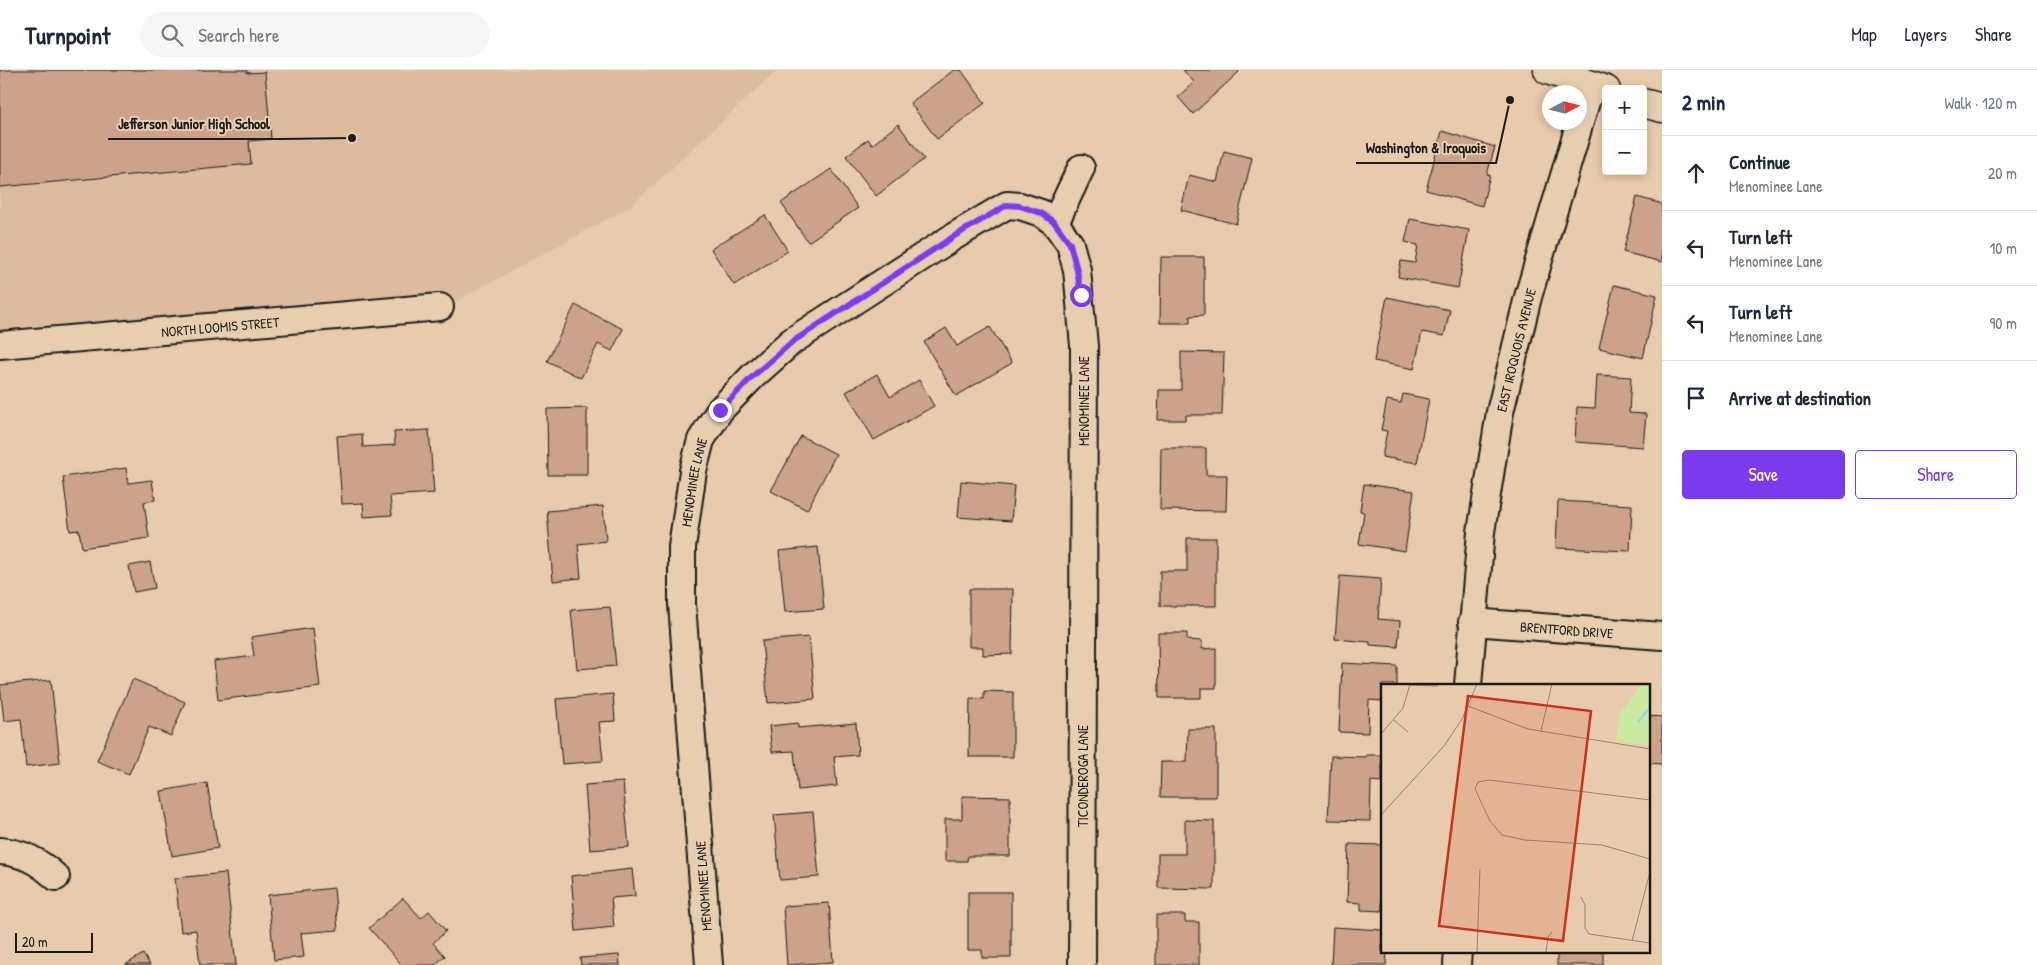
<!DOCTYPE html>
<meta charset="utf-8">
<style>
body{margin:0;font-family:"Patrick Hand",sans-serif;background:#f6f6f7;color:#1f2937}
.controls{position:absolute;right:15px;top:15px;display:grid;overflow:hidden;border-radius:5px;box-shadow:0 2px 8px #0003}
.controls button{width:45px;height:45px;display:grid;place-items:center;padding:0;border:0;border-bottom:1px solid #e0e1e3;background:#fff;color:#1f2937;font:25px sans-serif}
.compass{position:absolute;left:1542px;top:15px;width:45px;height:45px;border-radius:50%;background:#fff;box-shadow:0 2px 8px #0003;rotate:83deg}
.scale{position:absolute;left:15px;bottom:12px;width:78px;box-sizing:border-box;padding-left:5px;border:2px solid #1c1c1c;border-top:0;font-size:14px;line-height:18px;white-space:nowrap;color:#1c1c1c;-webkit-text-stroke:4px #e7ceaf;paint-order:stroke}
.stop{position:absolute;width:15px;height:15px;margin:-11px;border:4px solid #7c3aed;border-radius:50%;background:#fff}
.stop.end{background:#7c3aed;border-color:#fff;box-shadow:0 1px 5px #0008}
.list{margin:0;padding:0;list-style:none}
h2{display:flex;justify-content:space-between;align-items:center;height:65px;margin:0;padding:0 20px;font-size:21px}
h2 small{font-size:16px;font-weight:400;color:#747a83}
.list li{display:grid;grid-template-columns:32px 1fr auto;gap:15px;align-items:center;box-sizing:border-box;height:75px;padding:0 20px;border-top:1px solid #e0e1e3}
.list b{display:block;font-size:19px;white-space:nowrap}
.list p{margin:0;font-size:16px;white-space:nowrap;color:#747a83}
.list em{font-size:16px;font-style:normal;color:#747a83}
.actions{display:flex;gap:10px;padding:15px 20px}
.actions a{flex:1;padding:11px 0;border:1px solid #7c3aed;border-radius:5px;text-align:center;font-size:18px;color:#7c3aed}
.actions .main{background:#7c3aed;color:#fff}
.icon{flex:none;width:28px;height:28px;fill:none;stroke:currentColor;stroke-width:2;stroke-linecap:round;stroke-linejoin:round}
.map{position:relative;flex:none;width:1662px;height:895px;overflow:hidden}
header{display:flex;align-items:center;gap:30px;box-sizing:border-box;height:70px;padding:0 25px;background:#fff;border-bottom:1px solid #e0e1e3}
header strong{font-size:24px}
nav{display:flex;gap:28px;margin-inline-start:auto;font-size:18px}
.search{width:350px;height:45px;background:#f6f6f7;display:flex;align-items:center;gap:12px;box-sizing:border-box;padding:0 18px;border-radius:28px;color:#747a83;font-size:19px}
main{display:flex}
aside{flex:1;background:#fff}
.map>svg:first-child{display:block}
.built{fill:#dcbb9f}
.building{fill:#cca28a;stroke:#1c1c1c}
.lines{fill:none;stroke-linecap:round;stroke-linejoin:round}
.minor-casing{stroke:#1c1c1c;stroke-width:30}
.secondary-casing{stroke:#1c1c1c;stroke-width:31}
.minor{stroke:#e7ceaf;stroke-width:26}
.secondary{stroke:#e7ceaf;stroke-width:28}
.route{stroke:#7c3aed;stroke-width:6}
.labels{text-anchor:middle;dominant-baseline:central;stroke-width:4;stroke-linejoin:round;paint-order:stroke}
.street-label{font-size:14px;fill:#1c1c1c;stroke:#e7ceaf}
.inset-river{fill:none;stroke:#8cdaea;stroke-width:2.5}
.inset-road{fill:none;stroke:#968472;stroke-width:1}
.view{fill:#c8321e;fill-opacity:0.15;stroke:#c8321e;stroke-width:2.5}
.inset-edge{fill:none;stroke:#1c1c1c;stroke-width:2.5}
.leader{fill:none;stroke:#1c1c1c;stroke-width:2}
.callout-dot{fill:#1c1c1c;stroke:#e7ceaf;stroke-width:2}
.callout-label{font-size:15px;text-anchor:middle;font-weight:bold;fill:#1c1c1c;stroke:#e7ceaf;stroke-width:4;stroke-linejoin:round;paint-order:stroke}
</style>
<header>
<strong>Turnpoint</strong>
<div class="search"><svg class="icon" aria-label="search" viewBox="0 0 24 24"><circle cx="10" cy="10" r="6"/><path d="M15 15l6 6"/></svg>Search here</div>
<nav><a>Map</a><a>Layers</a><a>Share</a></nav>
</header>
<main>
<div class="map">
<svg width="1662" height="895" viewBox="0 0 1662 895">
<rect width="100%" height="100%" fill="#e8caac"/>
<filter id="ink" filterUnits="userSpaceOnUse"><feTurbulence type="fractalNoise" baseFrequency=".02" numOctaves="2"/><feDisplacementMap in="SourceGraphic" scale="10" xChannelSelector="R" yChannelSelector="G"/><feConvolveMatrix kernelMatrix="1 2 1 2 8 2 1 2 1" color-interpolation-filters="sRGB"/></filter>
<g filter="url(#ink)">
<path class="built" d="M0,0H777L631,136L453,233L0,269Z"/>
<g class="building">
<path d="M0,0H247V3L265,2L271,69L249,71L251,94L0,117Z"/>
<path d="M954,0H961L985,33L937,69L910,33Z"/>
<path d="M1183,0H1237L1239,2L1193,44L1178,27L1194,12Z"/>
<path d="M898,54L924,89L876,126L846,86L868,69L872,75Z"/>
<path d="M1442,61L1495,77L1487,104L1490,105L1482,136L1426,120Z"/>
<path d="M1224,81L1252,88L1236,154L1181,140L1189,105L1217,112Z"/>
<path d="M831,99L858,138L808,172L781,133Z"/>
<path d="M1637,127L1662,134V192L1623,182Z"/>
<path d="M765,145L788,181L734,215L711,179Z"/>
<path d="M1410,149L1469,160L1458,218L1398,207L1401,191L1415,193L1418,175L1405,172Z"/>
<path d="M1161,187H1204V245L1190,246V253H1160Z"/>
<path d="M1614,215L1657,225L1643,288L1599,278Z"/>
<path d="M1387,227L1450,240L1444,266L1422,262L1414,299L1374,291Z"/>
<path d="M575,235L623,259L612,281L598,274L581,308L547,291Z"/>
<path d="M990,257L1012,293L956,326L924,272L946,258L957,276Z"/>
<path d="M1181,282L1224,283L1222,345H1186V350H1158L1159,320H1181Z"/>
<path d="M877,304L890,327L919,310L934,336L874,370L846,322Z"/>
<path d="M1597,305L1631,307L1629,343L1646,344L1643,377L1575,372L1577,337L1595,338Z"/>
<path d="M1403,324L1429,329L1417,393L1382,387L1387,361L1381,360L1387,330L1401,333Z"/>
<path d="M587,338V405H548L547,339Z"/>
<path d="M429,360L434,423L390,426L392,445L364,447L363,433L342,434L337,366L362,364L363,377L395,375L394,362Z"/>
<path d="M801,366L836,384L807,440L771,421Z"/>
<path d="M1161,378H1206V405H1227L1226,441L1160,440Z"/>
<path d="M126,398L128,413L152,410L155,430L144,432L149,468L82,478L79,460L70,461L63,407Z"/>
<path d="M961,411L1014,416L1011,451L958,447Z"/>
<path d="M1364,414L1414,421L1405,481L1359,474L1364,442L1360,441Z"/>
<path d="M1558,431L1632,435L1630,481L1556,478Z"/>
<path d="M603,436L606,471L578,474L581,508L553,511L547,441Z"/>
<path d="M1187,468H1216V536H1160V501H1187Z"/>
<path d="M818,477L824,539L785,542L779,481Z"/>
<path d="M150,492L155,518L134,522L129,496Z"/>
<path d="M1340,506L1381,509L1378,549L1400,551L1398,577L1370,575V572L1335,569Z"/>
<path d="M969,519H1013L1012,584L983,585V577H969Z"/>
<path d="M610,537L616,596L577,599L571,540Z"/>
<path d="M313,558L320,617L218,630L214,591L254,586L251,567Z"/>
<path d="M1158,563H1187V570L1202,571V579L1216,578V618H1201V628H1159Z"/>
<path d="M809,567L815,629L768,633L762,571Z"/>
<path d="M1342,593L1397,596V615H1382V631L1369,630L1368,663L1339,662Z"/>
<path d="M133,609L185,632L171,666L149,657L129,704L97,691Z"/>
<path d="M51,610L60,693L26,697L21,649L4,651L0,615Z"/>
<path d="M984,621L1013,622V687H969L970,628L984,629Z"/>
<path d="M613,624L615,651L599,652L603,691L562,694L556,629Z"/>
<path d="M1648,646L1662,647V694L1648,693Z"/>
<path d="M798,653V658L856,653L858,685L834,687L837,716L798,720L794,681L772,682L769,656Z"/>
<path d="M1188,659H1216V727H1160L1161,692H1187Z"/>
<path d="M1366,685H1382V712L1371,711L1370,751L1328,750L1331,686L1366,687Z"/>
<path d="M623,712L629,777L590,780L585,715Z"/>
<path d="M207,713L218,778L172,786L161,721Z"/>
<path d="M962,726L1010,727V786H968L967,791H945V749H962Z"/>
<path d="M813,742L819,807L780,810L774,745Z"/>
<path d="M1185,750L1214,751V819L1158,818V784H1185Z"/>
<path d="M1349,774L1382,775V841L1361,840V833L1347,832Z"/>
<path d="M632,799L635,826L611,828L614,857L576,861L571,806Z"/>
<path d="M226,803L236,895H200L196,860L181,862L175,808Z"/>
<path d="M334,818L338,860L301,863L304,887L274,890L268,825Z"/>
<path d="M968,822H1011V888H982V880H968Z"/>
<path d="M403,828L421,848L429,841L446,861L433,873L445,886L435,895H402L369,858Z"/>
<path d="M829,833L833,892L787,895L783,836Z"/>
<path d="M1156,845H1185V852H1199V895H1156Z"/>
<path d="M1333,857L1382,860V881H1387L1386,895H1331Z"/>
<rect x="1557" y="881" width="46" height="14"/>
<path d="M143,884L150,895H125Z"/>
<path d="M619,885L620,895H581L580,888Z"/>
</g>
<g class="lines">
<defs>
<g id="minor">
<path d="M1055,153L1081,98"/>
<path id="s1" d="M0,275L440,237"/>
<path id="s2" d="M1472,552L1662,566"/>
<path id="s3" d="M1468,615L1481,462L1500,342L1528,227L1591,15"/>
<path d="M0,781C24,783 38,791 56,807"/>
<path id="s4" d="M709,895L682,534V477L693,401L701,370L720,340L753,306L792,271L953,167L1007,135L1020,136L1041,143L1055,153L1070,174L1077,200L1084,276L1082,895"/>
<path d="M1457,895L1458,881"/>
</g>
<g id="secondary">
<path d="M1548,0L1606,20"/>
<path d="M1643,33L1662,38"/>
</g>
</defs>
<use href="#minor" class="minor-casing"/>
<use href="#secondary" class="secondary-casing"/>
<use href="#minor" class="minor"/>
<use href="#secondary" class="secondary"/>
</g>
</g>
<g class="lines" filter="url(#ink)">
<path class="route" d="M720,340L753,306L792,272L953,167L1007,135L1020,136L1041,143L1055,153L1070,174L1077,200L1081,225"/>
</g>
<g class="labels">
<g class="street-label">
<text stroke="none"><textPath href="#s1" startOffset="221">NORTH LOOMIS STREET</textPath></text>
<text stroke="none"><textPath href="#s3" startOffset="339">EAST IROQUOIS AVENUE</textPath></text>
<text transform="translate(1083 331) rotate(-90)">MENOMINEE LANE</text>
<text stroke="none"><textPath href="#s4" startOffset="485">MENOMINEE LANE</textPath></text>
<text stroke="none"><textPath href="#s2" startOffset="95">BRENTFORD DRIVE</textPath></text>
<text transform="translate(1082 706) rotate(-90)">TICONDEROGA LANE</text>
<text transform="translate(703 816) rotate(-94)">MENOMINEE LANE</text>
</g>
</g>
<g transform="translate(1381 614)">
<rect width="269" height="269" fill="#e8caac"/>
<path d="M261,0H269V62L235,57L239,29Z" fill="#cbeaa1"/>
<path class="inset-river" d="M257,38L269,23"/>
<path class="inset-road" d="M203,0H224M29,1L57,2M87,22L147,45L269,65M13,36L27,48M160,47L171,0M0,50L22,24L29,0M269,116L108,96L97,98L94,105L109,137L121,151L144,156L221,161L269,175M0,131L63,62L81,35L96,0M200,213L204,221V244L208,250L269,259M251,257L269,188M96,268L99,185M165,268L167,253L171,248"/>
<path class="view" d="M87,12L210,27L182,257L58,242Z"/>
<rect width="269" height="269" class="inset-edge"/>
</g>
<path class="leader" d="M352 68L280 69H108M1510 30L1496 93H1356"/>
<g class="callout-dot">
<circle cx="352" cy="68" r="5"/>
<circle cx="1510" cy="30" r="5"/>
</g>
<g class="callout-label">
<text x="194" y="59">Jefferson Junior High School</text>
<text x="1426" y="83">Washington &amp; Iroquois</text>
</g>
</svg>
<div class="controls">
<button>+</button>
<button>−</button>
</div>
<svg class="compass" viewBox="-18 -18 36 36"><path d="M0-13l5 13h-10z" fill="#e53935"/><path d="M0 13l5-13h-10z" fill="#747a83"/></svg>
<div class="scale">20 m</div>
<div class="stop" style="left:1081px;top:225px"></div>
<div class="stop end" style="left:720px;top:340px"></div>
</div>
<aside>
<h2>2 min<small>Walk · 120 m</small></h2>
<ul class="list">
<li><svg class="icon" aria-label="ahead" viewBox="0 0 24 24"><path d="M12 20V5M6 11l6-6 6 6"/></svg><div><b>Continue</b><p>Menominee Lane</p></div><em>20 m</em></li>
<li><svg class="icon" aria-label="left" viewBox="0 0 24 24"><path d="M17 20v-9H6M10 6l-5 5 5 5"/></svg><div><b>Turn left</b><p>Menominee Lane</p></div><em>10 m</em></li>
<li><svg class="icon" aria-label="left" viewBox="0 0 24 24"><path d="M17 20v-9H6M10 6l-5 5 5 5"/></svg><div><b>Turn left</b><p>Menominee Lane</p></div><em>90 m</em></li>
<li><svg class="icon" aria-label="arrive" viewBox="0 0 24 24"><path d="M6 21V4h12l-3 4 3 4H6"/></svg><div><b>Arrive at destination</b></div></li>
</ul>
<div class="actions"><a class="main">Save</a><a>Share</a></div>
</aside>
</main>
